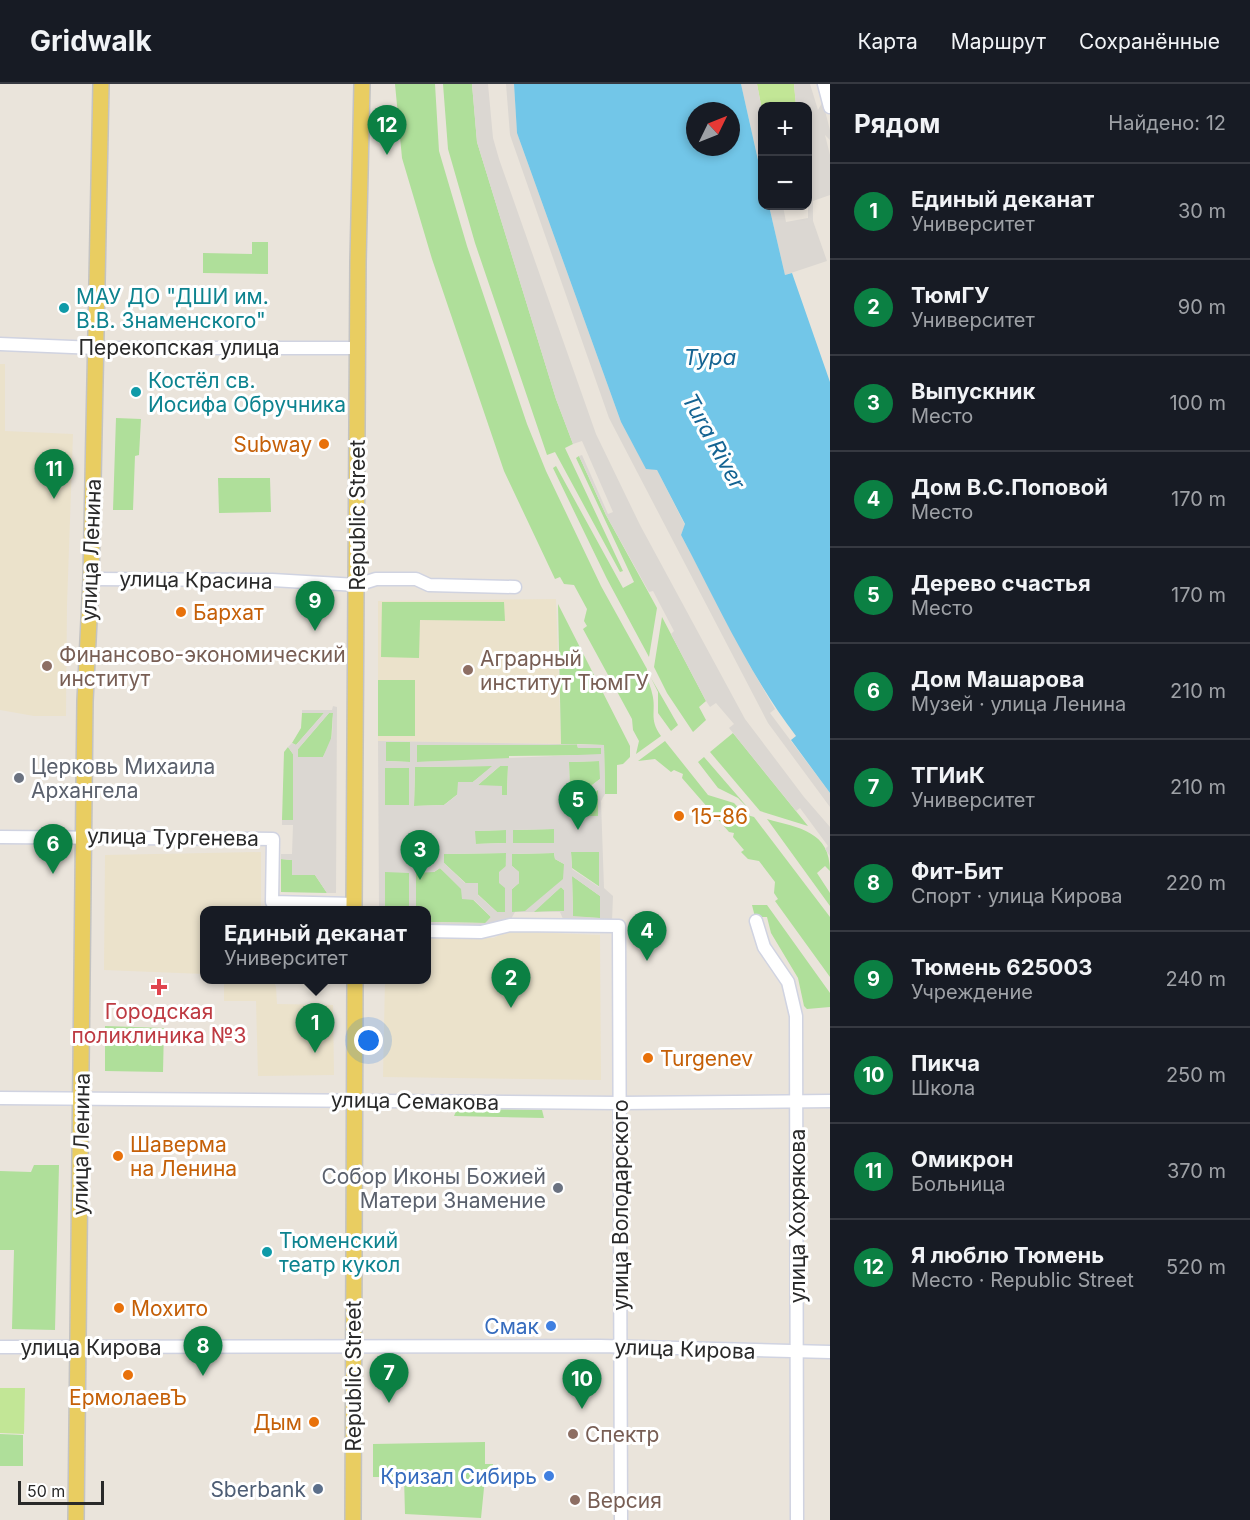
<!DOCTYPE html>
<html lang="ru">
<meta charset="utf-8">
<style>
body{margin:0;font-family:Inter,sans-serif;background:#242831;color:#f1f3f6}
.controls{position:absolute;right:18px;top:18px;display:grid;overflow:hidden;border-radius:12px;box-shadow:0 3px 9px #0003}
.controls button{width:54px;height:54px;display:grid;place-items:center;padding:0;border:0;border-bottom:2px solid #363941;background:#171b24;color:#f1f3f6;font:30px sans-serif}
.compass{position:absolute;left:686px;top:18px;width:54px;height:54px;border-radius:50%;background:#171b24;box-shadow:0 3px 9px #0003;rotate:47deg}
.scale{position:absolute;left:18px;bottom:15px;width:86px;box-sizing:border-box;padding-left:6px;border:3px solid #292929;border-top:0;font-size:16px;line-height:21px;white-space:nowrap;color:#292929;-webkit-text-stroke:4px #fff;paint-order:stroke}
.you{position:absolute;left:369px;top:957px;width:21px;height:21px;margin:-15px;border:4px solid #fff;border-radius:50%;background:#1a73e8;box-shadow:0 0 0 9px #1a73e833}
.badge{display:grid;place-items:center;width:39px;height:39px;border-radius:50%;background:#0b8043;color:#fff;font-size:20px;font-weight:700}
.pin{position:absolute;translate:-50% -50px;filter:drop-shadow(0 2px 3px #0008)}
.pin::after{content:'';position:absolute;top:32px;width:21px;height:18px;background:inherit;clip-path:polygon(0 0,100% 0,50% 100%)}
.popup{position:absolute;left:200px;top:822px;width:231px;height:78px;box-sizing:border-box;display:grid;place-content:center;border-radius:12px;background:#171b24;filter:drop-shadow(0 2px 4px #0005);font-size:20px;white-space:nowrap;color:#9ea1a6}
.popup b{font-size:22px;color:#f1f3f6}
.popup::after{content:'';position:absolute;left:50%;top:100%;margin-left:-12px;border:12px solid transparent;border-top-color:#171b24}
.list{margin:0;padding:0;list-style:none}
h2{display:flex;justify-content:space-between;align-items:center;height:78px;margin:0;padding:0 24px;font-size:26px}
h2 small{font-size:20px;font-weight:400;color:#9ea1a6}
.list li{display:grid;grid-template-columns:39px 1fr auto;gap:18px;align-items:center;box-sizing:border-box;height:96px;padding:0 24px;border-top:2px solid #363941}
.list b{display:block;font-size:22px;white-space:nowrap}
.list p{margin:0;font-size:20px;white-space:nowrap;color:#9ea1a6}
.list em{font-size:20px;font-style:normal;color:#9ea1a6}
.map{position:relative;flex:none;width:830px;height:1436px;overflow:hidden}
header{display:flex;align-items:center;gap:36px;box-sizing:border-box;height:84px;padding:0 30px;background:#171b24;border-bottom:2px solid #363941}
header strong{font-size:28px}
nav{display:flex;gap:33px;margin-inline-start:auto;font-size:21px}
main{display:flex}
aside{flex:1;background:#171b24}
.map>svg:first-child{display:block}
.education{fill:#ebe2cb}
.green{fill:#afdf9a}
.pitch{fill:#c2e696}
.plaza{fill:#dbd7d2;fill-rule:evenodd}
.water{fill:#72c6e8;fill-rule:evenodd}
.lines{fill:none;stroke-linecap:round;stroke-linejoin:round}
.minor-casing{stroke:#d0d3e1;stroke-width:15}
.major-casing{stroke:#c3c3c3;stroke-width:18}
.minor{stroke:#fff;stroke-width:12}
.major{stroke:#e9cd61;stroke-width:15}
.culture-dot{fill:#0f9aa8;stroke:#fff;stroke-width:2}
.food-dot{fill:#e8710a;stroke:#fff;stroke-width:2}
.education-dot{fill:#8d6e63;stroke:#fff;stroke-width:2}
.worship-dot{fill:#6b7280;stroke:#fff;stroke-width:2}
.health-dot{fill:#e0444e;stroke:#fff;stroke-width:2}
.shop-dot{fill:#3f7fe0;stroke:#fff;stroke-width:2}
.service-dot{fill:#5c6f8a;stroke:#fff;stroke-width:2}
.labels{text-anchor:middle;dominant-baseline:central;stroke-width:6;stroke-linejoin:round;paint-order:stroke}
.culture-label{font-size:21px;fill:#0d838f;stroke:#fff;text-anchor:start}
.street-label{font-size:21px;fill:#292929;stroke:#fff}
.food-label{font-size:21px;fill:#c56008;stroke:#fff;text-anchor:start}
.education-label{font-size:21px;fill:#785e54;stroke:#fff;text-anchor:start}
.worship-label{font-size:21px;fill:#5b616d;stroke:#fff;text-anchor:start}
.health-label{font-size:21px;fill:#be3a42;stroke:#fff}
.shop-label{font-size:21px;fill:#366cbe;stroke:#fff;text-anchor:end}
.service-label{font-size:21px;fill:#4e5e75;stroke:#fff;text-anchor:end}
.water-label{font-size:22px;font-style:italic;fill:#146392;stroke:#fff}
</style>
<header>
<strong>Gridwalk</strong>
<nav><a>Карта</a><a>Маршрут</a><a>Сохранённые</a></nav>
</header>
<main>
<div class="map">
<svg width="830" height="1436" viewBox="0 0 830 1436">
<rect width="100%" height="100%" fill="#eae4db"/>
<g class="education">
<path d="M0,280H5V347L73,350L67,521L66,632H34L0,626Z"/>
<path d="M556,515L561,660L378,657V517Z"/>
<path d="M261,768V826H204V890L104,886L105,771Z"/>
<path d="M506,847L600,851L601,996L383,993L385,896H426V854H494Z"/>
<path d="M224,896H273L276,903L277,920L333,921L334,991L258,992L256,917H224Z"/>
</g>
<g class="green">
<path d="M395,0H435L439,67L467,162L527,340L546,387L601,502L647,585C646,596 650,599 652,609C657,627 648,634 661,652L636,670L639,657L633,646L632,635L583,545L587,542L584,537L587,525L574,501L564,500L560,493L555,495L504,387L432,175L402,74Z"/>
<path d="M443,0H472L477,58L556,315L573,360L565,364L623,487L620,488L555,368L547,371L475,159L448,65Z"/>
<path d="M252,158H268V190L203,189V169L252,170Z"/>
<path d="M116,334L141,335L139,371L135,372L133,426H113Z"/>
<path d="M579,372L606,431L657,524L649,573L607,495L553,384L556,382L623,504L634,498L576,374Z"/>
<path d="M218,394H270L271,428L219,429Z"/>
<path d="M382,518H504L505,537L420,536L419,574L381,573Z"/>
<path d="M558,520L630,662V673L623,680L617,681V710H605L604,661L577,660L578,664H602L601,671L509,672V676L416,678L417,660H567H561Z"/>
<path d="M662,533L706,617L699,623L706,636L693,648L667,609L654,583Z"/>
<path d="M651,594L678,641L671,647L658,629V608Z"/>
<rect x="378" y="596" width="37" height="56"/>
<path d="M302,629H324L296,661L292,659L301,644Z"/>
<path d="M329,629H333L331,658L323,673H298V665Z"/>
<path d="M733,649L808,742L760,727L710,668Z"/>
<path d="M665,657L708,711L734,719L744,730L754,733L830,833V893L775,817L778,815L774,809L775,798L759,777L748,775L741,768L744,766L733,753L734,749L729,748L682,694L683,690L674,686L671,688L655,675L638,677Z"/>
<path d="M386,658H410V678L386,677Z"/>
<path d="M288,663L293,670V736H282L284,668Z"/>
<path d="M704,673L749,725L738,714L718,704L698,678Z"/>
<path d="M600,677V695L570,718L569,678Z"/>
<path d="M550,680H562L561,701L557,699L562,712V723L554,730V735H541V729L522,730V735L514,736V716H519L514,711V681H526V685L550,684Z"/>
<path d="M493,682L444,721L414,722L415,683Z"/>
<path d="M500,682H508L507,711L502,715H507V736L485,737V732L479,737H460V731L455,737H443V731Z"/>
<path d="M385,684H409V722L385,721Z"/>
<path d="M599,705V732H568Z"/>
<path d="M767,735C799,744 830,747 830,787L825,782L817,789L830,809V822Z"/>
<path d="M554,745V759L513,760L512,746Z"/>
<path d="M506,746V759L475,760V747Z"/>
<path d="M599,767L600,803L572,784L571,768Z"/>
<path d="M506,769L505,829L497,828L444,779V770Z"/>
<path d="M554,769L555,775L564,780V795L525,828H512V805L519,799V788L512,782V770Z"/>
<path d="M281,775L292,776V791H315L327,809L281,808Z"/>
<path d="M440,784L491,833L486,839L426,838V826H416V788H434Z"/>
<rect x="385" y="788" width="24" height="38"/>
<path d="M572,792L600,812V834L573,833Z"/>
<path d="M561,803L564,806V827L533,828Z"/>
<path d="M752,821H767L830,909V923L807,925L804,922L798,894L771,849L767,833H755Z"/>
<path d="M105,942L164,944L163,988L105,987Z"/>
<path d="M457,1025L542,1026L544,1034L454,1032Z"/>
<path d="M34,1081H59L55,1246L12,1245L14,1166H0V1087L31,1088Z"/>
<path d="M0,1350L23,1351V1382H0Z"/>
<path d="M485,1358V1380H493L492,1394H485L481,1434L405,1430L404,1393H373V1360Z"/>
</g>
<g class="pitch">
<path d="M757,0H794L796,22H762V26Z"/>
<path d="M0,1304H25L24,1350L0,1349Z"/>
</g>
<g class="plaza">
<path d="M472,0H488L493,54L499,75L596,350L640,441L745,635L804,713L830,743V772L825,765L828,762L800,724L796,727L729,644L734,640L716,619L710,623L706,617L671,550L674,547L653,507L649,508L606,431L579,372L582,371L608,430L613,428L582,357L573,360L556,315L477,58Z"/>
<path d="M506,0H514L517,49L621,338L646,384L657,386L685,441L681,451L750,582L775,625L770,629L830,709V723L768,639L609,334L510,51Z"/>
<path d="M741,0H757L762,26V94Z"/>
<path d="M794,0H810L818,26L822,19L818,0L830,46V56L825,51L830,71V111L813,117V137L827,177L785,191L769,122H783L786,138L808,134V22H796Z"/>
<path d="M333,622L337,623L336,809H327L315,791H292V776L281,775V770H292L293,741H282V736H293V670L288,663L292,659L296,661L324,629H302V626H332ZM329,629H333L332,652L323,673H298V665Z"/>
<path d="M378,657L604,661L605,710L601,717L604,804L613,812L612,837L563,835L560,828H515L511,835L487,842L426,840V838L485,839L491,833L474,816L462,815L461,805L440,784L434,788L416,789V826H409V789L385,788V826H379ZM386,658H410V678L386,677ZM417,661H577L578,664H601V670L417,678ZM599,677L600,695L570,718L569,678ZM492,682L473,698H458L457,711L444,721L414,722L415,683ZM500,682H508L507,711H502V702L478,701ZM385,684H409V721H385ZM598,705V732H569V731ZM554,745V759H513V746ZM506,746V759L476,760L475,747ZM571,768H599V803L572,785ZM506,769V782L499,788V799L505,804V828H497L478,811V799H465L444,779V770ZM554,769L555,775L564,780L563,795L525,827L512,828V805L519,799V788L512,782V770ZM572,792L600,812V834L573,832ZM561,803L564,806V827L534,828Z"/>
</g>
<path class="water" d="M514,0H741L762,94V122H769L785,191L792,189L830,298V709L791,656L796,652C749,590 717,519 681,451L685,440L657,386L646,385L621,338L517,49ZM695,27H731V63H695Z"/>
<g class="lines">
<defs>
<g id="minor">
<path d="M824,0L830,23"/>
<path d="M0,260L96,264H358"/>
<path d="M91,495L272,496L357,501L376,495H416L429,501L515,503"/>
<path d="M0,753L273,755L272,818L354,820"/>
<path d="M756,837L764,863L788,898L796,932L797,1436"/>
<path d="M426,847L481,848L510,841L619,842L621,1436"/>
<path d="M0,1014L619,1019L830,1017"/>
<path d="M0,1263L600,1262L830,1268"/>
</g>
<g id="major">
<path d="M354,826L358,178L362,0"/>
<path d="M76,1436L85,617L91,495L101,0"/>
<path d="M353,1436L355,896"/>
</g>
</defs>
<use href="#minor" class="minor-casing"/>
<use href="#major" class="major-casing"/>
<use href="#minor" class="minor"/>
<use href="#major" class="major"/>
</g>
<g class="culture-dot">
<circle cx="64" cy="224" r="6"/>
<circle cx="136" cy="308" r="6"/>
<circle cx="267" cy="1168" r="6"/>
</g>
<g class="food-dot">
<circle cx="324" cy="360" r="6"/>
<circle cx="181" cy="528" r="6"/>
<circle cx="679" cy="732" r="6"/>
<circle cx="648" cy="974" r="6"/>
<circle cx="118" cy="1072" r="6"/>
<circle cx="119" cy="1224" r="6"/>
<circle cx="128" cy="1291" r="6"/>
<circle cx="314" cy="1338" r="6"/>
</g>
<g class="education-dot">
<circle cx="47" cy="582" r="6"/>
<circle cx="468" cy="586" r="6"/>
<circle cx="573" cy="1350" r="6"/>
<circle cx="575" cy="1416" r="6"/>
</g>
<g class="worship-dot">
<circle cx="19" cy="694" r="6"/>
<circle cx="558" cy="1104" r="6"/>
</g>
<path class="health-dot" d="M156 894h6v6h6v6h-6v6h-6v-6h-6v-6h6z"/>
<g class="shop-dot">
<circle cx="551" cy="1242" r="6"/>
<circle cx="549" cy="1392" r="6"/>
</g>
<circle class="service-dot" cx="318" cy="1405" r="6"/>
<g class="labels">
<g class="culture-label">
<text x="76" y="212">МАУ ДО "ДШИ им.<tspan x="76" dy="24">В.В. Знаменского"</tspan></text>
<text x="148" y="296">Костёл св.<tspan x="148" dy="24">Иосифа Обручника</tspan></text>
<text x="279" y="1156">Тюменский<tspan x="279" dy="24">театр кукол</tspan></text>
</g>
<g class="street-label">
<text x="179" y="263">Перекопская улица</text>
<text transform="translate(357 431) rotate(-90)">Republic Street</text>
<text transform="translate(91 466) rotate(-88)">улица Ленина</text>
<text transform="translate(196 496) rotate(1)">улица Красина</text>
<text transform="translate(173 753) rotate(1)">улица Тургенева</text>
<text transform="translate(415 1017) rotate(1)">улица Семакова</text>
<text transform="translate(81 1060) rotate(-89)">улица Ленина</text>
<text transform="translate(620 1121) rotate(-90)">улица Володарского</text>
<text transform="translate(797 1132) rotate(-90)">улица Хохрякова</text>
<text x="91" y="1263">улица Кирова</text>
<text transform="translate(685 1265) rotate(2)">улица Кирова</text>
<text transform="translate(353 1292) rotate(-90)">Republic Street</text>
</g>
<g class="food-label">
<text x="312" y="360" text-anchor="end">Subway</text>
<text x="193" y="528">Бархат</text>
<text x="691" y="732">15-86</text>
<text x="660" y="974">Turgenev</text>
<text x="130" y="1060">Шаверма<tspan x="130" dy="24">на Ленина</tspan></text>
<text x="131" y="1224">Мохито</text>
<text x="128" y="1313" text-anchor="middle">ЕрмолаевЪ</text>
<text x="302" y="1338" text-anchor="end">Дым</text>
</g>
<g class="education-label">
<text x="59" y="570">Финансово-экономический<tspan x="59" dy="24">институт</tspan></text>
<text x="480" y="574">Аграрный<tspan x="480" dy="24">институт ТюмГУ</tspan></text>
<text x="585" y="1350">Спектр</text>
<text x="587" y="1416">Версия</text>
</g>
<g class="worship-label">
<text x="31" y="682">Церковь Михаила<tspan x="31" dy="24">Архангела</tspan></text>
<text x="546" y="1092" text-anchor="end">Собор Иконы Божией<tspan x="546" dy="24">Матери Знамение</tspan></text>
</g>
<g class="health-label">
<text x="159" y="927">Городская<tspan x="159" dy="24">поликлиника №3</tspan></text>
</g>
<g class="shop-label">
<text x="539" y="1242">Смак</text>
<text x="537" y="1392">Кризал Сибирь</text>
</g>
<g class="service-label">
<text x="306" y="1405">Sberbank</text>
</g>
<g class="water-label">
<text x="710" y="273">Тура</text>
<text transform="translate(714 357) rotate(61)">Tura River</text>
</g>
</g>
</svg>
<div class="controls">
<button>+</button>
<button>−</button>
</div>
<svg class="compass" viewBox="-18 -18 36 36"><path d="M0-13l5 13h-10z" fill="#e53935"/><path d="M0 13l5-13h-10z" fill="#9ea1a6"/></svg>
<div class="scale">50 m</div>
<div class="you"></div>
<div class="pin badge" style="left:315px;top:969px">1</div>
<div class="popup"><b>Единый деканат</b>Университет</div>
<div class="pin badge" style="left:511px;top:924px">2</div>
<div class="pin badge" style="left:420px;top:796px">3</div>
<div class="pin badge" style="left:647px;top:877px">4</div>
<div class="pin badge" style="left:578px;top:746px">5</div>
<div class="pin badge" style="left:53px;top:790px">6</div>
<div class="pin badge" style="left:389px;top:1319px">7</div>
<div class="pin badge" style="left:203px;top:1292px">8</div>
<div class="pin badge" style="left:315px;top:547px">9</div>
<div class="pin badge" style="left:582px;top:1325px">10</div>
<div class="pin badge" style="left:54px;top:415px">11</div>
<div class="pin badge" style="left:387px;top:71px">12</div>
</div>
<aside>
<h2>Рядом<small>Найдено: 12</small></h2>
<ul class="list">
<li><span class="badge">1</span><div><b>Единый деканат</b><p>Университет</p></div><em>30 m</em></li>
<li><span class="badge">2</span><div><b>ТюмГУ</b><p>Университет</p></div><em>90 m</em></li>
<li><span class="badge">3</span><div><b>Выпускник</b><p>Место</p></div><em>100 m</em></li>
<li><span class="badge">4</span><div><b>Дом В.С.Поповой</b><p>Место</p></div><em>170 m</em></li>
<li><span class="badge">5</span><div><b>Дерево счастья</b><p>Место</p></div><em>170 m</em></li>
<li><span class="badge">6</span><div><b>Дом Машарова</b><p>Музей · улица Ленина</p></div><em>210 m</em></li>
<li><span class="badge">7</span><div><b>ТГИиК</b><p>Университет</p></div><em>210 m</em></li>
<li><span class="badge">8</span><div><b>Фит-Бит</b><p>Спорт · улица Кирова</p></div><em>220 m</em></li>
<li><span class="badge">9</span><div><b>Тюмень 625003</b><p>Учреждение</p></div><em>240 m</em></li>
<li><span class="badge">10</span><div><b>Пикча</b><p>Школа</p></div><em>250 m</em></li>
<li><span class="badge">11</span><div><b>Омикрон</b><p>Больница</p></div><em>370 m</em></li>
<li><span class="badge">12</span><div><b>Я люблю Тюмень</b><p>Место · Republic Street</p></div><em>520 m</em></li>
</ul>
</aside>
</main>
